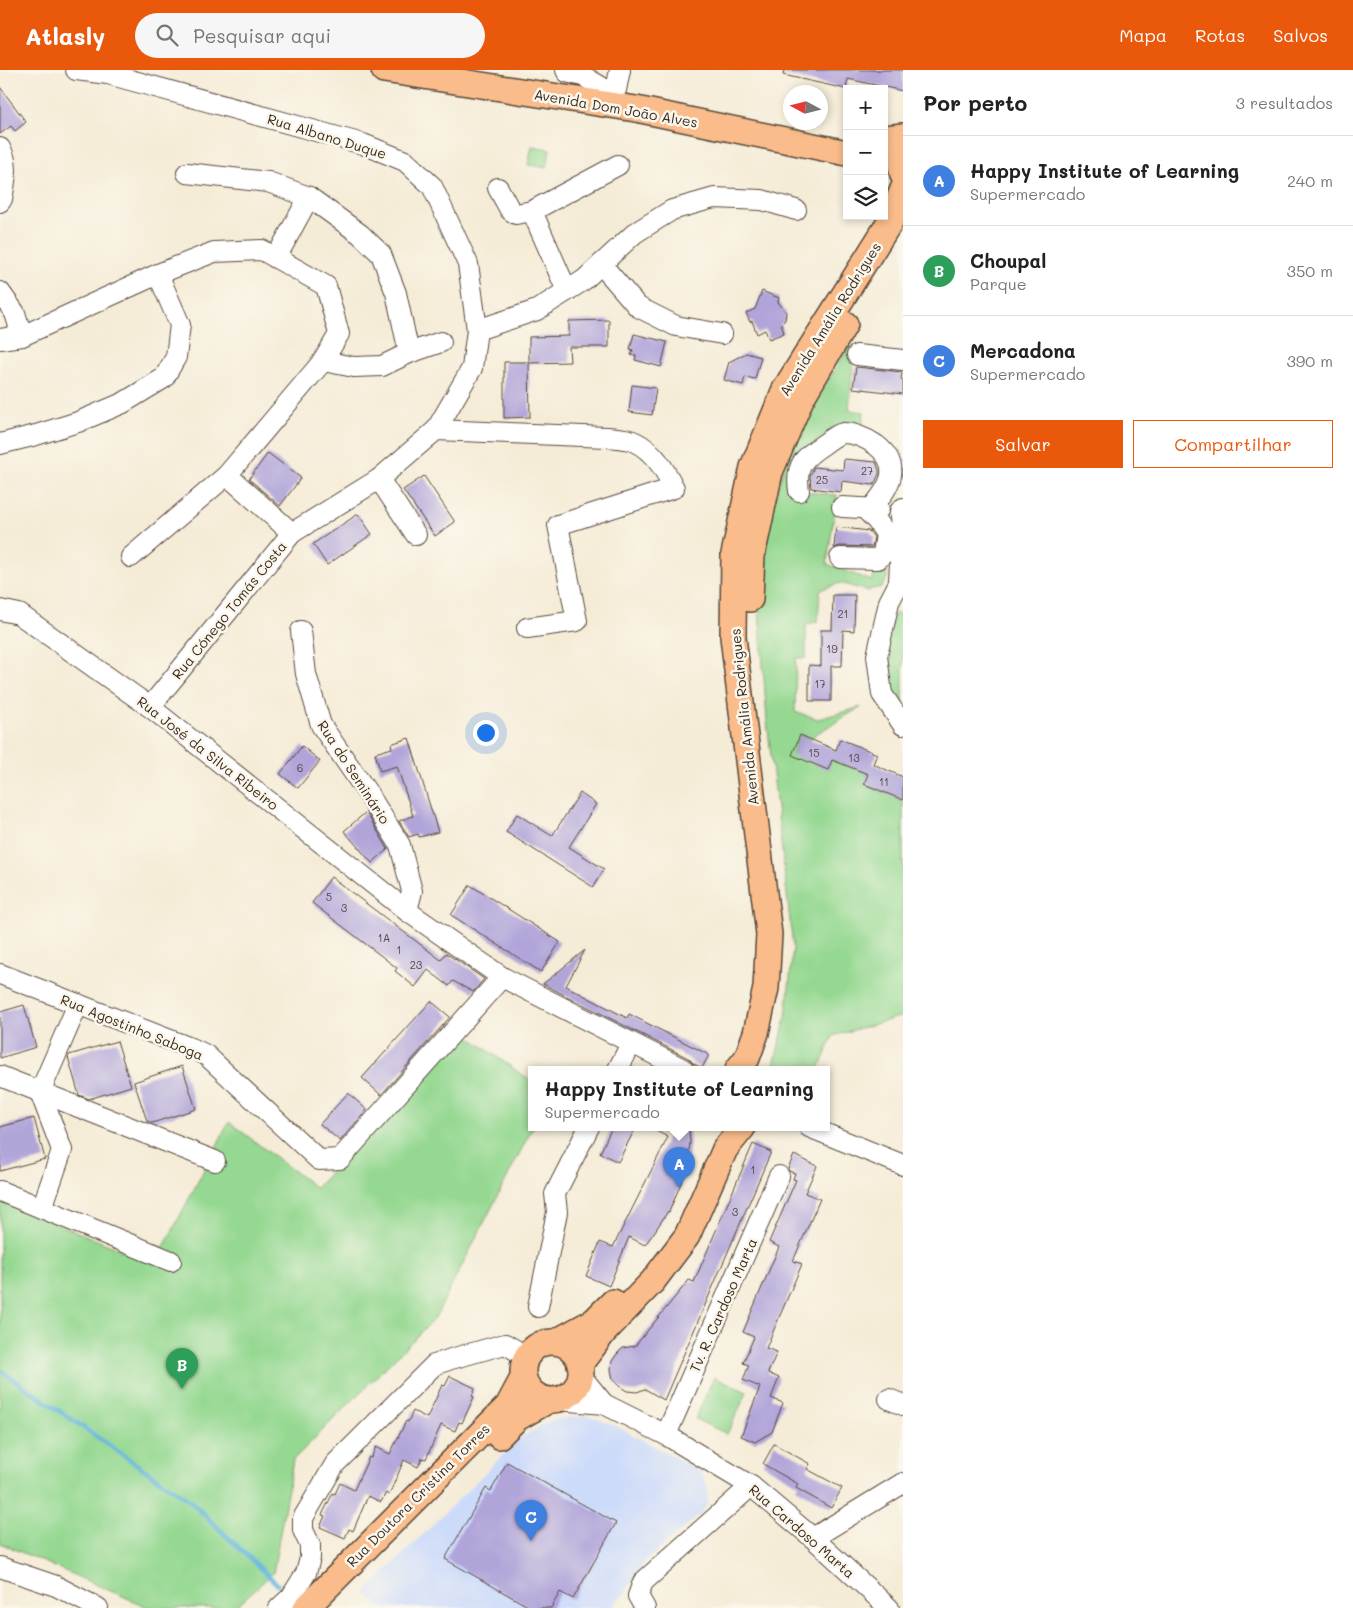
<!DOCTYPE html>
<html lang="pt">
<meta charset="utf-8">
<style>
body{margin:0;font-family:Mali,sans-serif;background:#f6f6f6;color:#222}
.controls{position:absolute;right:15px;top:15px;display:grid;overflow:hidden;border-radius:0px;box-shadow:0 2px 8px #0003}
.controls button{width:45px;height:45px;display:grid;place-items:center;padding:0;border:0;border-bottom:1px solid #e0e0e0;background:#fff;color:#222;font:25px sans-serif}
.compass{position:absolute;left:783px;top:15px;width:45px;height:45px;border-radius:50%;background:#fff;box-shadow:0 2px 8px #0003;rotate:277deg}
.you{position:absolute;left:485px;top:662px;width:18px;height:18px;margin:-12px;border:4px solid #fff;border-radius:50%;background:#1a73e8;box-shadow:0 0 0 8px #1a73e833}
.badge{display:grid;place-items:center;width:32px;height:32px;border-radius:50%;background:#ea580c;color:#fff;font-size:16px;font-weight:700}
.pin{position:absolute;translate:-50% -41px;filter:drop-shadow(0 1px 2px #0008)}
.pin::after{content:'';position:absolute;top:26px;width:18px;height:15px;background:inherit;clip-path:polygon(0 0,100% 0,50% 100%)}
.popup{position:absolute;left:528px;top:996px;width:302px;height:65px;box-sizing:border-box;display:grid;place-content:center;border-radius:0px;background:#fff;filter:drop-shadow(0 1px 4px #0005);font-size:16px;white-space:nowrap;color:#767676}
.popup b{font-size:19px;color:#222}
.popup::after{content:'';position:absolute;left:50%;top:100%;margin-left:-10px;border:10px solid transparent;border-top-color:#fff}
.list{margin:0;padding:0;list-style:none}
h2{display:flex;justify-content:space-between;align-items:center;height:65px;margin:0;padding:0 20px;font-size:21px}
h2 small{font-size:16px;font-weight:400;color:#767676}
.list li{display:grid;grid-template-columns:32px 1fr auto;gap:15px;align-items:center;box-sizing:border-box;height:90px;padding:0 20px;border-top:1px solid #e0e0e0}
.list b{display:block;font-size:19px;white-space:nowrap}
.list p{margin:0;font-size:16px;white-space:nowrap;color:#767676}
.list em{font-size:16px;font-style:normal;color:#767676}
.actions{display:flex;gap:10px;padding:15px 20px}
.actions a{flex:1;padding:11px 0;border:1px solid #ea580c;border-radius:0px;text-align:center;font-size:18px;color:#ea580c}
.actions .main{background:#ea580c;color:#fff}
.icon{flex:none;width:28px;height:28px;fill:none;stroke:currentColor;stroke-width:2;stroke-linecap:round;stroke-linejoin:round}
.map{position:relative;flex:none;width:903px;height:1538px;overflow:hidden}
header{display:flex;align-items:center;gap:30px;box-sizing:border-box;height:70px;padding:0 25px;background:#ea580c;color:#fff}
header strong{font-size:24px}
nav{display:flex;gap:28px;margin-inline-start:auto;font-size:18px}
.search{width:350px;height:45px;background:#f6f6f6;display:flex;align-items:center;gap:12px;box-sizing:border-box;padding:0 18px;border-radius:28px;color:#767676;font-size:19px}
main{display:flex}
aside{flex:1;background:#fff}
.map>svg:first-child{display:block}
.built{fill:#cddbfa}
.green{fill:#94d891;stroke:#688158}
.lines{fill:none;stroke-linecap:round;stroke-linejoin:round}
.stream{stroke:#62b5de;stroke-width:4.5}
.building{fill:#b0a4d9}
.minor-casing{stroke:#57473a;stroke-width:22}
.major-casing{stroke:#57473a;stroke-width:28}
.minor{stroke:#fff;stroke-width:20}
.major{stroke:#f9bc8a;stroke-width:25}
.labels{text-anchor:middle;dominant-baseline:central;stroke-width:5;stroke-linejoin:round;paint-order:stroke}
.number-label{font-size:11px;fill:#58484d}
.street-label{font-size:14px;fill:#3b2a1e;stroke:#fbf7ec}
</style>
<header>
<strong>Atlasly</strong>
<div class="search"><svg class="icon" aria-label="search" viewBox="0 0 24 24"><circle cx="10" cy="10" r="6"/><path d="M15 15l6 6"/></svg>Pesquisar aqui</div>
<nav><a>Mapa</a><a>Rotas</a><a>Salvos</a></nav>
</header>
<main>
<div class="map">
<svg width="903" height="1538" viewBox="0 0 903 1538">
<rect width="100%" height="100%" fill="#fbf7ec"/>
<filter id="ink" filterUnits="userSpaceOnUse"><feTurbulence type="fractalNoise" baseFrequency=".02" numOctaves="2"/><feDisplacementMap in="SourceGraphic" scale="10" xChannelSelector="R" yChannelSelector="G"/><feConvolveMatrix kernelMatrix="1 2 1 2 8 2 1 2 1" color-interpolation-filters="sRGB"/></filter>
<filter id="wash" filterUnits="userSpaceOnUse"><feTurbulence type="fractalNoise" baseFrequency=".0096" numOctaves="4" result="noise"/><feDisplacementMap in="SourceGraphic" scale="20" xChannelSelector="R" yChannelSelector="G"/><feGaussianBlur stdDeviation="1.12" result="paint"/><feColorMatrix in="noise" values="0 0 0 0 0 0 0 0 0 0 0 0 0 0 0 0 0 1.4 0 .05"/><feComposite in="paint" operator="in"/></filter>
<g filter="url(#wash)">
<rect width="100%" height="100%" fill="#f5ecd7"/>
<path class="built" d="M586,1345L616,1356L700,1401L708,1417L707,1435L700,1445L645,1491L625,1523L611,1538H380L365,1522L519,1369L549,1351Z"/>
<g class="green">
<path d="M532,76L550,79L547,98L528,95Z"/>
<path d="M849,276L854,279L849,340L864,342L861,364L799,389L796,421L837,425L827,494L872,511L877,498L887,487V508L882,517L872,519L868,521L840,513L820,520L818,551L806,555V588H796L795,642L818,649L861,637L816,664L811,669L800,665L792,684L828,699L832,690L868,704L865,715L901,729L903,724V946L833,966L819,999H773L786,947L793,877L767,651L758,525L770,444L785,393L812,337Z"/>
<path d="M893,544H903V647L888,626L884,597Z"/>
<path d="M461,961L531,1011L532,1057H533L435,1248L293,1390L273,1503L234,1538H150L0,1473V1130L155,1194L229,1052L316,1118Z"/>
<path d="M714,1307L747,1322L727,1364L695,1349Z"/>
</g>
<g class="lines">
<path class="stream" d="M0,1300L190,1431L278,1515"/>
</g>
<g id="blocks">
<g class="building">
<path d="M784,0H903V21L848,9L846,19L783,5Z"/>
<path d="M0,17L26,52L15,61L11,56L0,64Z"/>
<path d="M762,221L779,228L778,232L786,242L785,250L781,254L784,263L769,269L765,260L757,264L752,251L750,252L746,243L755,239Z"/>
<path d="M609,250V277H569L570,292L529,293L530,347L504,348V292H529V267L569,266V251Z"/>
<path d="M634,264L667,272L661,297L635,290L636,286L631,285L633,280L630,279Z"/>
<path d="M746,283L761,287L755,309L745,307L743,315L724,310L729,292Z"/>
<path d="M856,297L902,302L901,309L903,310V324L853,318Z"/>
<path d="M632,315L656,318L652,345L629,342Z"/>
<path d="M268,383L301,408L280,436L249,409Z"/>
<path d="M844,389L876,392L879,400V404L874,415L842,411L841,422L811,418L810,406L814,397L843,400Z"/>
<path d="M424,406L455,452L435,466L403,420Z"/>
<path d="M358,444L372,464L327,495L313,474Z"/>
<path d="M836,457L869,461L874,467L872,477L840,476L834,478Z"/>
<path d="M833,525H855L854,561L843,560L842,596H831V631H809V595L821,596V560H832Z"/>
<path d="M800,665L836,680L840,669L877,684L873,694L903,707V730L864,714L868,704L832,690L828,700L792,685Z"/>
<path d="M409,668L438,762L419,767L418,764L409,767L399,751L413,746L397,696L380,701L375,683L392,678L391,674Z"/>
<path d="M302,676L320,691L298,718L280,704Z"/>
<path d="M580,723L596,734L569,777L604,799L593,817L506,762L517,744L552,766Z"/>
<path d="M366,742L388,779L372,793L344,761Z"/>
<path d="M331,807L441,890L446,883L484,909L473,922L453,911L449,916L428,900L415,917L395,901L397,898L312,833Z"/>
<path d="M470,815L560,872L541,902L451,845Z"/>
<path d="M585,880L566,916L627,948L629,944L709,985L702,998L694,994L688,988L543,914Z"/>
<path d="M431,931L450,947L381,1025L362,1008Z"/>
<path d="M24,935L36,977L0,988V942Z"/>
<path d="M117,971L131,1016L89,1029L79,1025L68,987L69,985Z"/>
<path d="M182,996L196,1039L152,1053L147,1051L134,1012Z"/>
<path d="M348,1023L367,1040L340,1071L320,1054Z"/>
<path d="M34,1048L45,1089L0,1101V1057Z"/>
<path d="M612,1057H636L618,1092L600,1083Z"/>
<path d="M648,1057H689L690,1073L686,1101L669,1142L668,1141L655,1161L645,1175L629,1167L609,1216L586,1206L600,1172L613,1177L668,1067Z"/>
<path d="M753,1074L771,1082L664,1330L645,1319L637,1322L627,1321L619,1316L613,1309L611,1299L612,1291L617,1284L623,1278L635,1276L689,1210L694,1212Z"/>
<path d="M794,1085L817,1096L805,1123L820,1129L793,1191L802,1194L766,1278L777,1282L768,1303L779,1308L771,1328L783,1333L772,1362L755,1372L741,1366L760,1317L743,1310L749,1295L743,1293L754,1267L743,1262L779,1177L769,1172L796,1110L793,1109L795,1103L789,1101L788,1099Z"/>
<path d="M450,1306L475,1318L472,1326L474,1327L462,1353L459,1352L455,1361L441,1355L426,1389L422,1388L418,1397L404,1390L389,1425L386,1423L381,1432L368,1426L353,1461L349,1459L345,1468L320,1457L325,1446L322,1445L333,1423L335,1424L340,1413L354,1420L369,1387L371,1388L376,1377L390,1384L406,1351L408,1352L413,1341L427,1348L442,1315L445,1316Z"/>
<path d="M774,1374L810,1394L807,1399L842,1418L831,1438L796,1418L798,1414L763,1394Z"/>
<path d="M507,1392L616,1453L573,1529L560,1522L551,1538H531L445,1489L486,1418L491,1421Z"/>
</g>
</g>
</g>
<g filter="url(#ink)">
<use href="#blocks" fill-opacity="0" stroke="#57473a" stroke-width="1"/>
<g class="lines">
<defs>
<g id="minor">
<path d="M76,0L108,4L363,74L405,91L432,116L468,194L477,260L472,298L436,360L379,409L292,463L150,637"/>
<path d="M566,0L567,2L583,6L603,18"/>
<path d="M616,20L620,0"/>
<path d="M0,78C10,93 5,112 2,129L0,132"/>
<path d="M187,103L268,112L309,127L360,164L381,184L396,223L409,283"/>
<path d="M498,118L510,140L516,144L532,141"/>
<path d="M276,188L309,127"/>
<path d="M601,194L638,237L676,256L722,264"/>
<path d="M567,221L532,141L618,95"/>
<path d="M0,222L15,243L22,266"/>
<path d="M477,260L537,240L584,210L635,163L672,140L714,128L762,130L796,140"/>
<path d="M0,269L22,266L158,204L214,182L262,180L326,216L339,264L323,291L227,405L131,487"/>
<path d="M857,285L903,290"/>
<path d="M323,291L354,297L382,296L409,283L441,272"/>
<path d="M436,360L607,367C616,368 627,368 635,372C654,381 665,400 674,418L558,455L577,551L527,558"/>
<path d="M0,374L36,365L78,352L123,333L164,308L176,287L180,255L158,204"/>
<path d="M227,405L292,463"/>
<path d="M379,409L416,465"/>
<path d="M799,421C795,395 804,387 824,374C829,370 837,364 844,363C856,363 867,369 876,375C903,396 890,417 871,439"/>
<path d="M842,437L879,439"/>
<path d="M840,488L878,489L883,484L886,464L877,451L865,439"/>
<path d="M903,505L889,532L877,586L882,624L903,655"/>
<path d="M899,512L901,471L900,441L903,438"/>
<path d="M0,540L19,544L150,637L407,841L502,907L683,999"/>
<path d="M301,561L306,604L321,655L369,725L400,775L412,821L407,841"/>
<path d="M0,904L196,980L206,985L319,1090L340,1089L502,907"/>
<path d="M618,999L631,974"/>
<path d="M0,1006L215,1091"/>
<path d="M809,1057L903,1095"/>
<path d="M0,1121L171,1191"/>
<path d="M42,1138L62,1080L40,1022L78,934"/>
<path d="M538,1237L557,1142L555,1124L589,1057"/>
<path d="M581,1306L604,1334"/>
<path d="M889,1329L903,1335"/>
<path d="M558,1330L604,1334L666,1365L751,1416L813,1468L889,1538"/>
<path d="M666,1365L779,1106"/>
<path d="M813,1468L903,1413"/>
<path d="M0,1497L56,1516L98,1538"/>
<path d="M279,1538L291,1527L306,1503L310,1488V1475L303,1460V1448L335,1394L434,1295L451,1289L505,1274L526,1286"/>
<path d="M645,1538L638,1526L643,1512L751,1416"/>
</g>
<g id="major">
<path d="M384,0L636,39L847,83"/>
<path d="M884,68L903,66"/>
<path d="M903,81L901,96L903,105"/>
<path d="M750,529L752,486L770,402L801,329L845,254"/>
<path d="M738,999L747,988L756,963L766,918L769,864L733,567L734,484L753,397L785,319L890,152L903,119"/>
<circle cx="552" cy="1301" r="29"/>
<path d="M556,1272L594,1251L613,1232"/>
<path d="M580,1294L604,1262L653,1211L687,1166L725,1079L743,1057"/>
<path d="M499,1366L517,1348L547,1331"/>
<path d="M306,1538L508,1336L523,1308"/>
</g>
</defs>
<use href="#minor" class="minor-casing"/>
<use href="#major" class="major-casing"/>
<use href="#minor" class="minor"/>
<use href="#major" class="major"/>
</g>
</g>
<g class="labels">
<g class="number-label">
<text x="867" y="400">27</text>
<text x="822" y="409">25</text>
<text x="843" y="543">21</text>
<text x="832" y="578">19</text>
<text x="820" y="613">17</text>
<text x="814" y="682">15</text>
<text x="854" y="687">13</text>
<text x="300" y="697">6</text>
<text x="884" y="711">11</text>
<text x="329" y="826">5</text>
<text x="344" y="837">3</text>
<text x="384" y="867">1A</text>
<text x="399" y="879">1</text>
<text x="416" y="894">23</text>
<text x="753" y="1099">1</text>
<text x="735" y="1141">3</text>
</g>
<g class="street-label">
<text transform="translate(616 38) rotate(10)">Avenida Dom João Alves</text>
<text transform="translate(327 66) rotate(17)">Rua Albano Duque</text>
<text transform="translate(830 249) rotate(-58)">Avenida Amália Rodrigues</text>
<text transform="translate(229 540) rotate(-51)">Rua Cónego Tomás Costa</text>
<text transform="translate(744 647) rotate(-96)">Avenida Amália Rodrigues</text>
<text transform="translate(208 683) rotate(38)">Rua José da Silva Ribeiro</text>
<text transform="translate(354 702) rotate(57)">Rua do Seminário</text>
<text transform="translate(132 957) rotate(22)">Rua Agostinho Saboga</text>
<text transform="translate(723 1235) rotate(-66)">Tv. R. Cardoso Marta</text>
<text transform="translate(418 1425) rotate(-45)">Rua Doutora Cristina Torres</text>
<text transform="translate(802 1461) rotate(41)">Rua Cardoso Marta</text>
</g>
</g>
</svg>
<div class="controls">
<button>+</button>
<button>−</button>
<button><svg class="icon" aria-label="layers" viewBox="0 0 24 24"><path d="M12 4l9 5-9 5-9-5zM3 14l9 5 9-5"/></svg></button>
</div>
<svg class="compass" viewBox="-18 -18 36 36"><path d="M0-13l5 13h-10z" fill="#e53935"/><path d="M0 13l5-13h-10z" fill="#767676"/></svg>
<div class="you"></div>
<div class="pin badge" style="left:679px;top:1118px;background:#3f7fe0">A</div>
<div class="popup"><b>Happy Institute of Learning</b>Supermercado</div>
<div class="pin badge" style="left:182px;top:1319px;background:#2e9e5b">B</div>
<div class="pin badge" style="left:531px;top:1471px;background:#3f7fe0">C</div>
</div>
<aside>
<h2>Por perto<small>3 resultados</small></h2>
<ul class="list">
<li><span class="badge" style="background:#3f7fe0">A</span><div><b>Happy Institute of Learning</b><p>Supermercado</p></div><em>240 m</em></li>
<li><span class="badge" style="background:#2e9e5b">B</span><div><b>Choupal</b><p>Parque</p></div><em>350 m</em></li>
<li><span class="badge" style="background:#3f7fe0">C</span><div><b>Mercadona</b><p>Supermercado</p></div><em>390 m</em></li>
</ul>
<div class="actions"><a class="main">Salvar</a><a>Compartilhar</a></div>
</aside>
</main>
